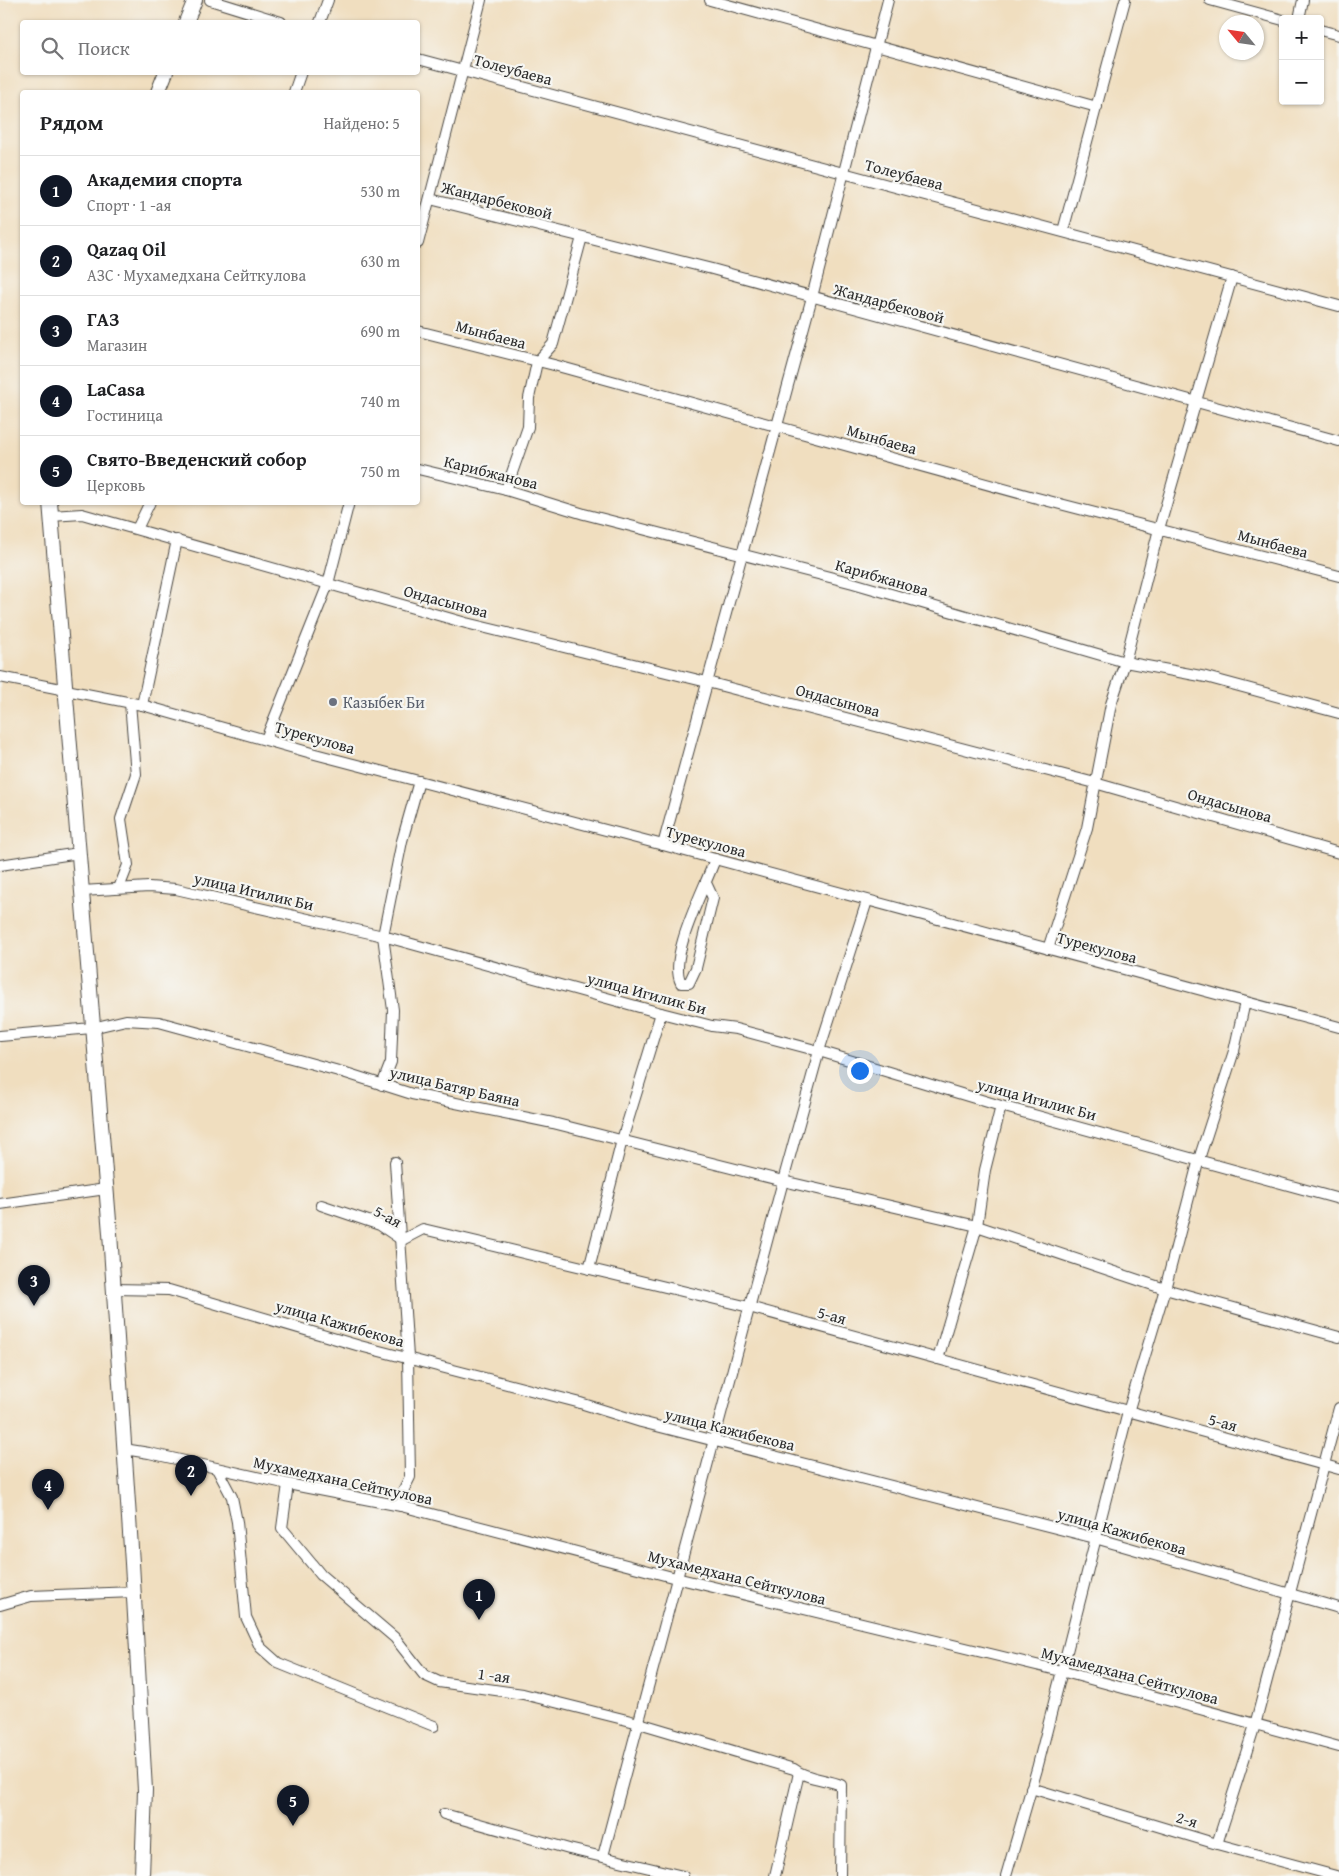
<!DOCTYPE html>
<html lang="ru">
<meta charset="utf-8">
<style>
body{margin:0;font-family:"Gentium Book Plus",serif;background:#f6f6f6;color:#202124}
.controls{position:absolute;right:15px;top:15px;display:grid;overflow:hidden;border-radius:5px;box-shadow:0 1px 4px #0004}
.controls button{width:45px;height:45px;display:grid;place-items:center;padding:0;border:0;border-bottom:1px solid #e0e0e0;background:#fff;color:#202124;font:25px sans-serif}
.compass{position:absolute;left:1219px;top:15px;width:45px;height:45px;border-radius:50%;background:#fff;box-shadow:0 1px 4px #0004;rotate:299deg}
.you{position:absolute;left:859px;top:1070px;width:18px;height:18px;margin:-12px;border:4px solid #fff;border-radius:50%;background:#1a73e8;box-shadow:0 0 0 8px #1a73e833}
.badge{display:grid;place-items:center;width:32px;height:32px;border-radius:50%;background:#111827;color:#fff;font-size:16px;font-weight:700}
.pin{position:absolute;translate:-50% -41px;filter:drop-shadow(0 1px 2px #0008)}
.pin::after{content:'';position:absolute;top:26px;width:18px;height:15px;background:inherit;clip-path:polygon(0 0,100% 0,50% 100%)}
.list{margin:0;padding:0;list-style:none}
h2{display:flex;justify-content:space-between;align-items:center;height:65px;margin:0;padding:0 20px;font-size:21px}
h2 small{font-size:16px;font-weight:400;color:#757577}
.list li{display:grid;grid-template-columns:32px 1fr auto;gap:15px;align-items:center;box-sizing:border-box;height:70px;padding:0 20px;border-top:1px solid #e0e0e0}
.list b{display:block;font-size:19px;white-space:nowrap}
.list p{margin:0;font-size:16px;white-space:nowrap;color:#757577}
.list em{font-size:16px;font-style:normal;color:#757577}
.icon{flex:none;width:28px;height:28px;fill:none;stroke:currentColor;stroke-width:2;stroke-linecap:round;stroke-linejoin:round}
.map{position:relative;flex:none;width:1339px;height:1876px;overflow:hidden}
.search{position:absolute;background:#fff;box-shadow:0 1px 4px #0004;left:20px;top:20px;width:400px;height:55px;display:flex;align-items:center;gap:12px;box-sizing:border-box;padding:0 18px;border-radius:5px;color:#757577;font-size:19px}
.panel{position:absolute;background:#fff;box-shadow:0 1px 4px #0004;left:20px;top:90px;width:400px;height:415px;border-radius:5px}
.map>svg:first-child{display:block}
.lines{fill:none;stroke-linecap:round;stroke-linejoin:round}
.minor-casing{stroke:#494641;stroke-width:12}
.major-casing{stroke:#494641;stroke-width:16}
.minor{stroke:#fff;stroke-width:10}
.major{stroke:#fff;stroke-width:14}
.worship-dot{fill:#6b7280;stroke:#f6f6f2;stroke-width:2}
.labels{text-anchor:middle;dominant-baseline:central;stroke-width:4.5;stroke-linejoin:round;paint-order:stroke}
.street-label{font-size:16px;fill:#2b2b2b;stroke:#f6f6f2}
.worship-label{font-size:16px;fill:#5b616d;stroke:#f6f6f2;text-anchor:start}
</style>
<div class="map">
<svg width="1339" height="1876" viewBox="0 0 1339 1876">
<rect width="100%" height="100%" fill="#f6f6f2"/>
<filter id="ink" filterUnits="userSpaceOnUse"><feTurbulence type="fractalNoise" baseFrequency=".02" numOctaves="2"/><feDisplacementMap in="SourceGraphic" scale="10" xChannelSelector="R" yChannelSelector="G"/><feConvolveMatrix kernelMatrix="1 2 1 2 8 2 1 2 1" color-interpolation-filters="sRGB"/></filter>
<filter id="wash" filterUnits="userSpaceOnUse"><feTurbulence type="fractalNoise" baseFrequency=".0096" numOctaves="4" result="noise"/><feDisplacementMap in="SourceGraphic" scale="20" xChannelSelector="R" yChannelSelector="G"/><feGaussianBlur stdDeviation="1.12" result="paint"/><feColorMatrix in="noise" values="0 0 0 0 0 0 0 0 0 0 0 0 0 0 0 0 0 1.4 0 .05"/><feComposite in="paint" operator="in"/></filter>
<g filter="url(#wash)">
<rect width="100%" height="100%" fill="#f0debf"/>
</g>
<g filter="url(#ink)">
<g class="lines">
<defs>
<g id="minor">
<path d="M210,0L281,22"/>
<path d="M710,0L1097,107"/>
<path d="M1210,0L1283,20"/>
<path d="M1299,19L1303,0"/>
<path d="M320,22L328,0"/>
<path d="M1320,30L1339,35"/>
<path d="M418,59L1339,306"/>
<path d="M294,92L301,72"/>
<path d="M430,199L712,269L1339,441"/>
<path d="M1063,231L1125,0"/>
<path d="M418,243L481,0"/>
<path d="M418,331L554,365L1037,498L1339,576"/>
<path d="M418,469L506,490L584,514L853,583L1125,662L1206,677L1339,713"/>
<path d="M506,490L528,427L529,398L537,362L553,344L582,237"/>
<path d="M51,516L82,514L466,623L707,682L1095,783L1339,853"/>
<path d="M137,529L150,502"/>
<path d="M0,677L142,705L315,754L663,845L1339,1027"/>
<path d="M142,705L177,540"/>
<path d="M266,739L328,584L349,502"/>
<path d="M663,845L812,297L888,0"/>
<path d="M0,865L79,853"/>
<path d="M707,885L713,898L696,968L689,983H681C667,957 706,886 715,859"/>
<path d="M119,888L128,865L121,819L136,774L130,703"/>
<path d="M82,891L149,887L176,889L383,936L661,1013L712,1026L736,1029L819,1051L1001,1106L1339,1199"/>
<path d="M1048,949L1087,828L1111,704L1125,662L1159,529L1232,277"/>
<path d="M0,1036L92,1028L126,1020L159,1022L346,1073L412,1094L553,1123L783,1181L977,1226L1165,1289L1339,1337"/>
<path d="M382,1085L391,1062L393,1010L383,936L402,841L419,781"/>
<path d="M395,1162L408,1357L410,1477L404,1489L401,1506"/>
<path d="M0,1204L106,1189"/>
<path d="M321,1205L380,1225L402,1240L423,1229L749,1307L1339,1469"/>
<path d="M589,1269L622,1140L661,1013"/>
<path d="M113,1289L169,1290L360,1346L577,1402L641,1422L1095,1538L1339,1608"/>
<path d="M938,1359L977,1226L985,1170L1001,1106"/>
<path d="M124,1449L149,1453L288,1484L401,1506L676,1578L1061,1671L1339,1747"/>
<path d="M217,1469L232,1497L237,1522L246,1617L260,1647L278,1663L434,1726"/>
<path d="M288,1484L282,1528L321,1575L395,1638L424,1675L439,1682L523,1694L639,1723L794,1769C806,1779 827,1779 841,1785L840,1876"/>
<path d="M0,1605L31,1596L134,1592"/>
<path d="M1031,1788L1217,1844L1336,1876"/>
<path d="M444,1814L569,1849L683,1876"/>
<path d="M1217,1844L1255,1725L1339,1408"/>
<path d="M603,1856L783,1181L819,1051L867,901"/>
<path d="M775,1876L799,1773"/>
<path d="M1006,1876L1037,1769L1128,1412L1165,1289L1199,1159L1234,1051L1245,1002"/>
</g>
<g id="major">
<path d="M186,22L195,0"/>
<path d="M158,92L166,72"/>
<path d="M50,502L110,1233L132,1563L145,1790L142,1876"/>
</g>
</defs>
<use href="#minor" class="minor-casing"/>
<use href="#major" class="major-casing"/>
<use href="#minor" class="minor"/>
<use href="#major" class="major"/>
</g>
</g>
<circle class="worship-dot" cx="333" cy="702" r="5"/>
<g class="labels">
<g class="street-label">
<text transform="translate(513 69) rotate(15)">Толеубаева</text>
<text transform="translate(904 174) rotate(15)">Толеубаева</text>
<text transform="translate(497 200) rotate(14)">Жандарбековой</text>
<text transform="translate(889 303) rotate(15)">Жандарбековой</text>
<text transform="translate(491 334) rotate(15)">Мынбаева</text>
<text transform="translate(882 439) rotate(16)">Мынбаева</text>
<text transform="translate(491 472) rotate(14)">Карибжанова</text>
<text transform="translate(1273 543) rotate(15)">Мынбаева</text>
<text transform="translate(882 577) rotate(16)">Карибжанова</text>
<text transform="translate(446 601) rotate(15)">Ондасынова</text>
<text transform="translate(838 700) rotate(15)">Ондасынова</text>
<text transform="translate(315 737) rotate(16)">Турекулова</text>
<text transform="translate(1230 805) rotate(16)">Ондасынова</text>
<text transform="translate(706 841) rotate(15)">Турекулова</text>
<text transform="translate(254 891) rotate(13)">улица Игилик Би</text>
<text transform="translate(1097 947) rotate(15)">Турекулова</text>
<text transform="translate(647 993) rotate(15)">улица Игилик Би</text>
<text transform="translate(455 1086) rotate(13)">улица Батяр Баяна</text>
<text transform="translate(1037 1099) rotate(15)">улица Игилик Би</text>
<text transform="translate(388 1216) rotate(28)">5-ая</text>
<text transform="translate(832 1315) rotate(15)">5-ая</text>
<text transform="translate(340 1323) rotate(16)">улица Кажибекова</text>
<text transform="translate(1223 1422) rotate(15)">5-ая</text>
<text transform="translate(730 1429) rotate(14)">улица Кажибекова</text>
<text transform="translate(343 1480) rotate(12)">Мухамедхана Сейткулова</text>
<text transform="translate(1122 1531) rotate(16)">улица Кажибекова</text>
<text transform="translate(737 1577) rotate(14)">Мухамедхана Сейткулова</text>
<text transform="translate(494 1675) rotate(8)">1 -ая</text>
<text transform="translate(1130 1675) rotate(15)">Мухамедхана Сейткулова</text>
<text transform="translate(1187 1819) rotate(17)">2-я</text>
</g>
<g class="worship-label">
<text x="343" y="702">Казыбек Би</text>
</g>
</g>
</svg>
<div class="controls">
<button>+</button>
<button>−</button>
</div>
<svg class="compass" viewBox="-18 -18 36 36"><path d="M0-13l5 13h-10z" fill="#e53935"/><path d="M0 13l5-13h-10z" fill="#757577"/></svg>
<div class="you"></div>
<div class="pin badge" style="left:479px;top:1620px">1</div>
<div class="pin badge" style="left:191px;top:1496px">2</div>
<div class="pin badge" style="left:34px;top:1306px">3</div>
<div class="pin badge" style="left:48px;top:1510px">4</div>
<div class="pin badge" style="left:293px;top:1826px">5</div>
<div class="search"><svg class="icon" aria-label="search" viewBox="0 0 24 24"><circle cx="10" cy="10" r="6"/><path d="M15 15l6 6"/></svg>Поиск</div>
<section class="panel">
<h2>Рядом<small>Найдено: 5</small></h2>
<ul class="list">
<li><span class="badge">1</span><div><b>Академия спорта</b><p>Спорт · 1 -ая</p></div><em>530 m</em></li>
<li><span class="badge">2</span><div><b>Qazaq Oil</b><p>АЗС · Мухамедхана Сейткулова</p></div><em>630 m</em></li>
<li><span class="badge">3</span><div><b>ГАЗ</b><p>Магазин</p></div><em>690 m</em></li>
<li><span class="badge">4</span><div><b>LaCasa</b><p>Гостиница</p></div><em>740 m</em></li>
<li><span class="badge">5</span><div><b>Свято-Введенский собор</b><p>Церковь</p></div><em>750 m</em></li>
</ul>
</section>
</div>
